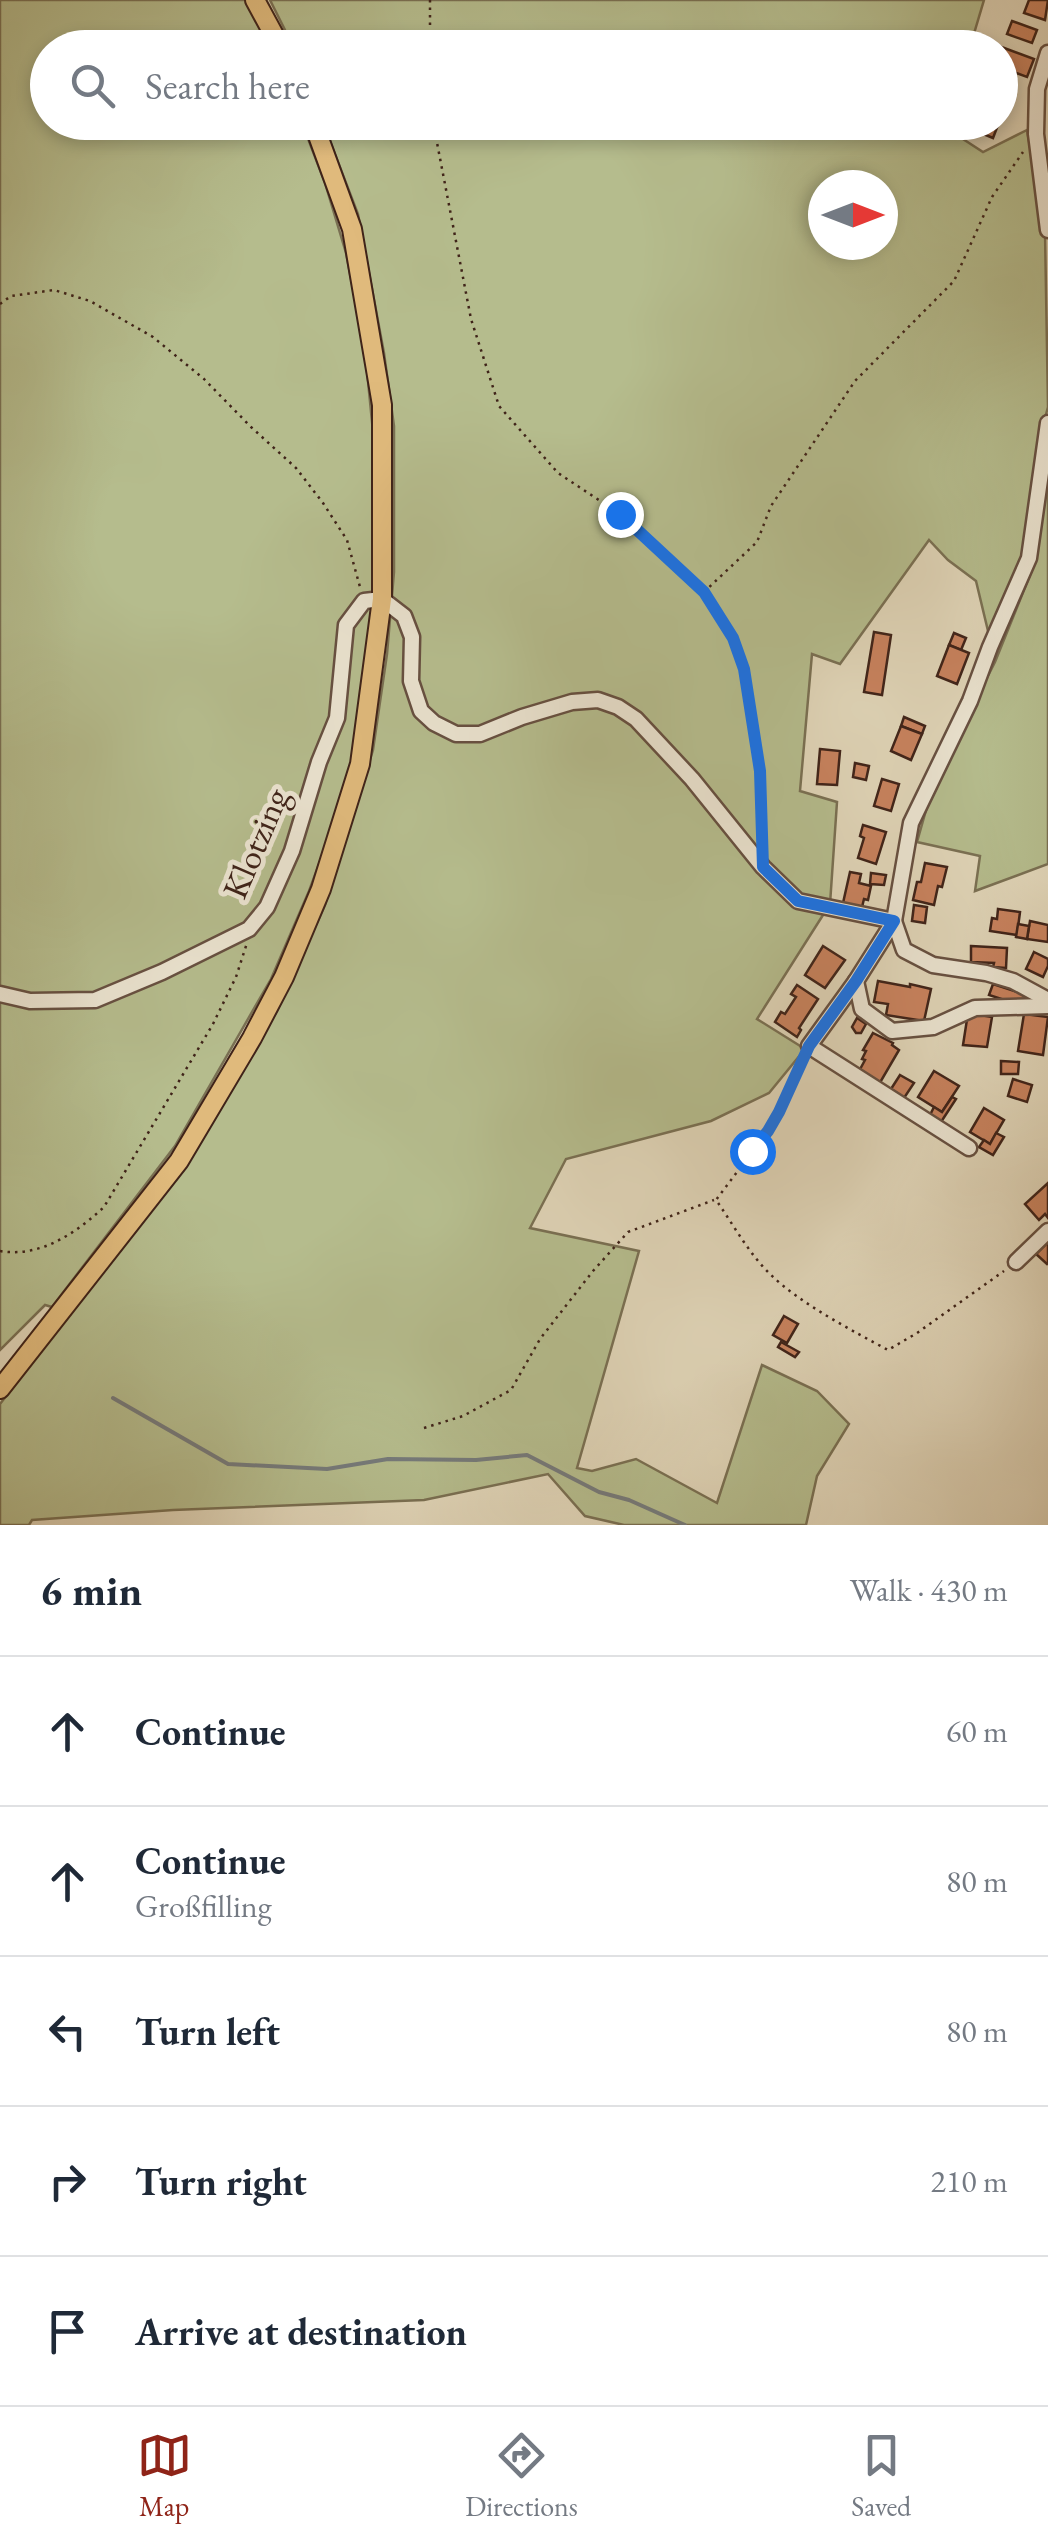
<!DOCTYPE html>
<meta charset="utf-8">
<style>
body{margin:0;font-family:"EB Garamond",serif;background:#f2f2f3;color:#1f2937}
.compass{position:absolute;left:808px;top:170px;width:90px;height:90px;border-radius:50%;background:#fff;box-shadow:0 5px 15px #0003;rotate:90deg}
.stop{position:absolute;width:30px;height:30px;margin:-22px;border:8px solid #1a73e8;border-radius:50%;background:#fff}
.stop.end{background:#1a73e8;border-color:#fff;box-shadow:0 2px 10px #0008}
.list{margin:0;padding:0;list-style:none}
h2{display:flex;justify-content:space-between;align-items:center;height:130px;margin:0;padding:0 40px;font-size:42px}
h2 small{font-size:32px;font-weight:400;color:#747a83}
.list li{display:grid;grid-template-columns:65px 1fr auto;gap:30px;align-items:center;box-sizing:border-box;height:150px;padding:0 40px;border-top:2px solid #e0e1e3}
.list b{display:block;font-size:38px;white-space:nowrap}
.list p{margin:0;font-size:32px;white-space:nowrap;color:#747a83}
.list em{font-size:32px;font-style:normal;color:#747a83}
.icon{flex:none;width:55px;height:55px;fill:none;stroke:currentColor;stroke-width:2;stroke-linecap:round;stroke-linejoin:round}
.map{position:relative;flex:none;width:1048px;height:1525px;overflow:hidden}
.search{position:absolute;background:#fff;box-shadow:0 5px 15px #0003;left:30px;right:30px;top:30px;height:110px;display:flex;align-items:center;gap:25px;box-sizing:border-box;padding:0 35px;border-radius:55px;color:#747a83;font-size:38px}
.sheet{height:880px;background:#fff}
nav{display:flex;justify-content:space-around;align-items:center;box-sizing:border-box;height:140px;border-top:2px solid #e0e1e3;background:#fff;font-size:28px;color:#747a83}
nav a{display:grid;justify-items:center;gap:5px}
nav .on{color:#8f2418}
.map>svg:first-child{display:block}
.green{fill:#b5bc8d;stroke:#7a7053;stroke-width:2.5;fill-rule:evenodd}
.lines{fill:none;stroke-linecap:round;stroke-linejoin:round}
.stream{stroke:#767b7b;stroke-width:4}
.building{fill:#c8825e;stroke:#3f2319;stroke-width:2.5}
.minor-casing{stroke:#675041;stroke-width:19}
.major-casing{stroke:#3f2319;stroke-width:22}
.path{stroke:#3f2319;stroke-width:2.5;stroke-dasharray:2.5 5;stroke-linecap:butt}
.minor{stroke:#ebe4d1;stroke-width:14}
.major{stroke:#e0ba7c;stroke-width:18}
.route{stroke:#1a73e8;stroke-width:12}
.labels{text-anchor:middle;dominant-baseline:central;stroke-width:10;stroke-linejoin:round;paint-order:stroke}
.street-label{font-size:35px;fill:#3f2319;stroke:#ebe4d1}
</style>
<div class="map">
<svg width="1048" height="1525" viewBox="0 0 1048 1525">
<rect width="100%" height="100%" fill="#e0d5b8"/>
<filter id="stains"><feTurbulence type="fractalNoise" baseFrequency=".002" numOctaves="4"/><feColorMatrix values="0 0 0 0 .2 0 0 0 0 .09 0 0 0 0 .02 0 0 0 .5 -.17"/></filter>
<radialGradient id="worn" r=".72"><stop offset=".6" stop-color="#630" stop-opacity="0"/><stop offset="1" stop-color="#630" stop-opacity=".3"/></radialGradient>
<g class="green">
<path d="M0,0H247L272,47L48,48V122L302,123L325,183L346,253L365,351L373,432L376,547L374,630L355,749L332,829L309,891L271,979L175,1146L52,1307L45,1305L0,1350Z"/>
<path d="M270,0H984L970,47L294,48Z"/>
<path d="M947,122L946,128L983,152L1027,130L1045,232L1048,407L1040,437L1025,552L989,635L976,581L948,560L929,540L840,664L812,654L800,791L837,802L830,904L757,1019L805,1049L769,1093L711,1121L566,1159L530,1228L639,1251L577,1468L592,1471L636,1459L717,1503L762,1365L817,1391L849,1424L817,1476L806,1525H624L585,1516L548,1474L424,1500L173,1510L32,1520L29,1525H0V1404L178,1173L277,1011L325,905L373,750L387,654L394,572V426L384,353L358,214L323,123ZM823,185H883V245H823Z"/>
<path d="M1048,461V864L975,891L980,856L917,842L934,782L995,662L1032,570Z"/>
</g>
<g class="lines">
<path class="stream" d="M113,1398L228,1464L327,1469L388,1459L476,1460L527,1455L599,1492L629,1500L685,1525"/>
</g>
<g class="building">
<path d="M1029,0H1048L1045,20L1024,13Z"/>
<path d="M1012,21L1037,30L1032,43L1007,34Z"/>
<path d="M996,45L1034,59L1027,77L1000,67V48H995Z"/>
<path d="M1002,80H1012L1011,92L1001,91Z"/>
<path d="M985,122L998,125L993,138L981,133Z"/>
<path d="M874,632L891,635L882,695L864,692Z"/>
<path d="M954,633L966,638L961,650L949,645Z"/>
<path d="M949,645L969,653L957,684L937,676Z"/>
<path d="M904,717L925,726L922,734L901,726Z"/>
<path d="M901,726L922,734L911,760L891,751Z"/>
<path d="M820,749L840,751L837,785L817,784Z"/>
<path d="M855,763L869,766L866,780L853,777Z"/>
<path d="M882,779L899,784L891,811L874,806Z"/>
<path d="M863,825L886,832L876,864L858,858L864,838L860,836Z"/>
<path d="M925,863L947,867L942,887L938,886L934,905L913,900L917,882H921Z"/>
<path d="M850,872L861,874L859,883L871,886L868,900L864,899L862,907L843,903Z"/>
<path d="M871,873L886,875L884,885L870,884Z"/>
<path d="M914,905L927,907L925,923L912,921Z"/>
<path d="M998,909L1020,912L1017,935L990,931L992,918L997,919Z"/>
<path d="M1030,921L1048,925V942L1027,939Z"/>
<path d="M1018,924L1029,926L1027,939L1016,937Z"/>
<path d="M823,946L845,960L825,988L805,975Z"/>
<path d="M971,946L1007,948L1006,968L993,967L994,963L971,962Z"/>
<path d="M1034,952L1048,959V966L1043,977L1026,969Z"/>
<path d="M878,981L910,987V984L931,989L924,1021L886,1015L888,1004L874,1002Z"/>
<path d="M993,984L1027,995L1023,1006L989,995Z"/>
<path d="M797,985L818,999L799,1028L801,1030L797,1037L775,1022L781,1012L785,1014L796,997L791,994Z"/>
<path d="M968,1013L992,1017L987,1047L963,1045Z"/>
<path d="M1024,1014L1048,1017L1043,1055L1018,1051Z"/>
<path d="M857,1018L866,1024L861,1033H856L852,1027Z"/>
<path d="M873,1033L893,1043L892,1045L899,1050L878,1086L858,1073L865,1060L862,1059L866,1051L863,1050Z"/>
<path d="M1001,1061L1019,1062L1018,1074H1001Z"/>
<path d="M934,1071L959,1086L942,1112L918,1097Z"/>
<path d="M900,1075L914,1083L904,1098L891,1089Z"/>
<path d="M1013,1079L1032,1085L1027,1102L1008,1096Z"/>
<path d="M952,1097L956,1099L941,1122L930,1115L934,1107L942,1112Z"/>
<path d="M984,1108L1004,1120L990,1144L970,1132Z"/>
<path d="M996,1133L1004,1137L993,1155L979,1147L984,1140L990,1144Z"/>
<path d="M1048,1183V1218L1045,1214L1039,1220L1025,1204Z"/>
<path d="M1048,1242V1263L1047,1264L1036,1254Z"/>
<path d="M784,1316L798,1324L787,1343L773,1335Z"/>
<path d="M781,1342L799,1352L795,1357L778,1347Z"/>
</g>
<g class="lines">
<defs>
<g id="minor">
<path d="M1048,53L1037,89L1036,134L1048,230"/>
<path d="M894,921L904,950L933,965L986,973L1013,981L1048,1000"/>
<path d="M856,981L862,1009L892,1031L933,1027L975,1008L1048,1006"/>
<path d="M0,994L30,1001L95,1000L162,972L249,929L267,907L292,851L319,762L337,718L346,625L364,601L382,599L404,616L412,637L411,681L421,711L434,723L456,734H480L522,717L572,702L598,700L618,707L636,719L692,779L763,867L798,901L894,921"/>
<path d="M969,1148L809,1046L856,981L894,921L911,823L970,701L990,647L1029,558L1048,423"/>
<path d="M1016,1262L1048,1231"/>
</g>
<g id="major">
<path d="M255,0L281,48"/>
<path d="M0,1389L179,1161L252,1038L284,977L321,889L360,764L382,599V405L352,229L313,122"/>
</g>
</defs>
<use href="#minor" class="minor-casing"/>
<use href="#major" class="major-casing"/>
<g class="path">
<path d="M430,0V48"/>
<path d="M433,122L471,319L499,406L558,473L620,514L704,592L733,638L744,669L760,771L762,845"/>
<path d="M0,304L11,296L54,290L90,301L153,337L204,379L251,427L296,468L323,503L347,540L360,587"/>
<path d="M704,592L757,542L771,506L855,381L954,281L992,197L1023,152"/>
<path d="M804,1057L768,1131L716,1200C733,1224 749,1254 771,1275C801,1304 851,1330 888,1350L917,1333L1004,1271"/>
<path d="M0,1251C40,1258 76,1233 104,1207L213,1024L236,977L247,943"/>
<path d="M424,1428L463,1416L511,1390L540,1339L593,1271L628,1232L714,1200"/>
</g>
<use href="#minor" class="minor"/>
<use href="#major" class="major"/>
</g>
<g class="lines">
<path class="route" d="M620,514L704,592L733,638L744,669L760,771L763,867L798,901L894,921L856,981L809,1046L779,1112L768,1131L752,1151"/>
</g>
<g class="labels">
<g class="street-label">
<text transform="translate(255 843) rotate(-67)">Klotzing</text>
</g>
</g>
<rect width="100%" height="100%" filter="url(#stains)"/>
<rect width="100%" height="100%" fill="url(#worn)"/>
</svg>
<svg class="compass" viewBox="-18 -18 36 36"><path d="M0-13l5 13h-10z" fill="#e53935"/><path d="M0 13l5-13h-10z" fill="#747a83"/></svg>
<div class="stop" style="left:752px;top:1151px"></div>
<div class="stop end" style="left:620px;top:514px"></div>
<div class="search"><svg class="icon" aria-label="search" viewBox="0 0 24 24"><circle cx="10" cy="10" r="6"/><path d="M15 15l6 6"/></svg>Search here</div>
</div>
<section class="sheet">
<h2>6 min<small>Walk · 430 m</small></h2>
<ul class="list">
<li><svg class="icon" aria-label="ahead" viewBox="0 0 24 24"><path d="M12 20V5M6 11l6-6 6 6"/></svg><div><b>Continue</b></div><em>60 m</em></li>
<li><svg class="icon" aria-label="ahead" viewBox="0 0 24 24"><path d="M12 20V5M6 11l6-6 6 6"/></svg><div><b>Continue</b><p>Großfilling</p></div><em>80 m</em></li>
<li><svg class="icon" aria-label="left" viewBox="0 0 24 24"><path d="M17 20v-9H6M10 6l-5 5 5 5"/></svg><div><b>Turn left</b></div><em>80 m</em></li>
<li><svg class="icon" aria-label="right" viewBox="0 0 24 24"><path d="M7 20v-9h11M14 6l5 5-5 5"/></svg><div><b>Turn right</b></div><em>210 m</em></li>
<li><svg class="icon" aria-label="arrive" viewBox="0 0 24 24"><path d="M6 21V4h12l-3 4 3 4H6"/></svg><div><b>Arrive at destination</b></div></li>
</ul>
</section>
<nav>
<a class="on"><svg class="icon" aria-label="map" viewBox="0 0 24 24"><path d="M3 6l6-2 6 2 6-2v14l-6 2-6-2-6 2zM9 4v14M15 6v14"/></svg>Map</a>
<a><svg class="icon" aria-label="directions" viewBox="0 0 24 24"><path d="M12 3l9 9-9 9-9-9zM9 14v-3h6M13 9l2 2-2 2"/></svg>Directions</a>
<a><svg class="icon" aria-label="saved" viewBox="0 0 24 24"><path d="M7 4h10v16l-5-4-5 4z"/></svg>Saved</a>
</nav>
